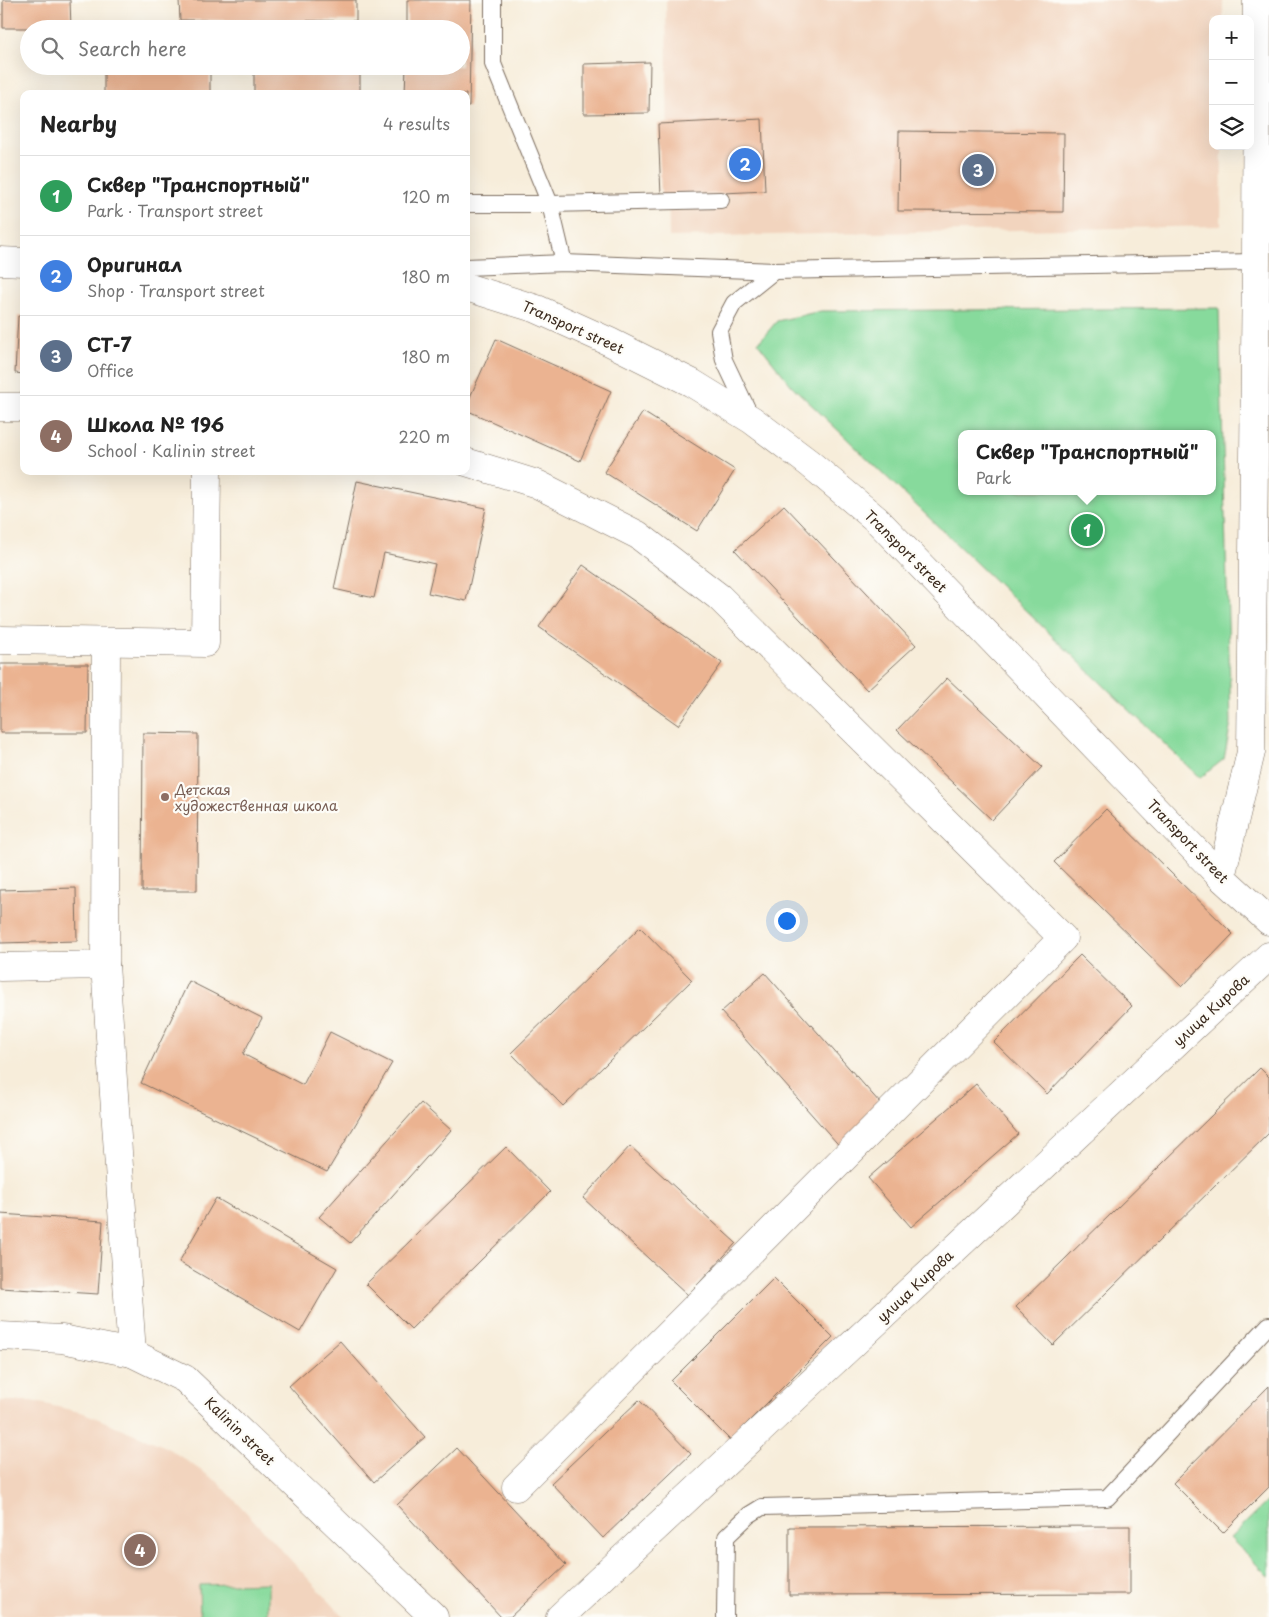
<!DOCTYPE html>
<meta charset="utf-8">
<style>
body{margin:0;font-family:"Playpen Sans",sans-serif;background:#f2f2f2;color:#222}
.controls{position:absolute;right:15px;top:15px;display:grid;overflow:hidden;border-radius:10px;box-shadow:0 5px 20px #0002}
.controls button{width:45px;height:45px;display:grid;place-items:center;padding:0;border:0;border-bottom:1px solid #e0e0e0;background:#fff;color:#222;font:25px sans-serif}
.you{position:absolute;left:786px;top:920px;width:18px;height:18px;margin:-12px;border:4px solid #fff;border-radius:50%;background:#1a73e8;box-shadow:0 0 0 8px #1a73e833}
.badge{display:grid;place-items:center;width:32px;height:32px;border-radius:50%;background:#b5179e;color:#fff;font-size:16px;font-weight:700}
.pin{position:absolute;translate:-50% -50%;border:2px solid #fff;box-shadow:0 1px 5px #0006}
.popup{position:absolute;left:958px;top:430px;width:258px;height:65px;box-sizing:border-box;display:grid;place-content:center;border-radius:10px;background:#fff;filter:drop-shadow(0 1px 4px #0005);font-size:16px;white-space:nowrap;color:#767676}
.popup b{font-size:19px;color:#222}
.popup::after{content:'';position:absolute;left:50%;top:100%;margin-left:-10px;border:10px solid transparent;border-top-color:#fff}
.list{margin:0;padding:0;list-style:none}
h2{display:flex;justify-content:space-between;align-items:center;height:65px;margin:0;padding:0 20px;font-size:21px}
h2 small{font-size:16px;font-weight:400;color:#767676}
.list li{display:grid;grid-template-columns:32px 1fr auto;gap:15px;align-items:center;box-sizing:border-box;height:80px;padding:0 20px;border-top:1px solid #e0e0e0}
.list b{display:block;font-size:19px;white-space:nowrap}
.list p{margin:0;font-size:16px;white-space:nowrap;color:#767676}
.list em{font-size:16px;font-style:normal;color:#767676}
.icon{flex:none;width:28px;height:28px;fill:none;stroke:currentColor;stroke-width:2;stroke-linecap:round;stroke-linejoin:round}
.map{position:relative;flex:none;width:1269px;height:1617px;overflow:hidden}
.search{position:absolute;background:#fff;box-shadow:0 5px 20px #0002;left:20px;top:20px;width:450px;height:55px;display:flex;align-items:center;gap:12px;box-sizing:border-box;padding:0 18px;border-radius:28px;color:#767676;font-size:19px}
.panel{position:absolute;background:#fff;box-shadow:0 5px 20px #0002;left:20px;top:90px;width:450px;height:385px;border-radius:10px}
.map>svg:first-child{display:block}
.built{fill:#f2d4be}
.green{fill:#87da9c;stroke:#61825d;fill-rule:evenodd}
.building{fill:#ebb391}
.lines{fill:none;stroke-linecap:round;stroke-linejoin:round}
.service-casing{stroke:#7d6e60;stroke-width:18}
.minor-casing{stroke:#7d6e60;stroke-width:29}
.tertiary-casing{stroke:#7d6e60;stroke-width:29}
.secondary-casing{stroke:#7d6e60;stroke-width:29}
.service{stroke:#fff;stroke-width:16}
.minor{stroke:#fff;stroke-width:28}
.tertiary{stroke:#fff;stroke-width:28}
.secondary{stroke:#fff;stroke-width:28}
.education-dot{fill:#8d6e63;stroke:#fdfcf7;stroke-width:2}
.labels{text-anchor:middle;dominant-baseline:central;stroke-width:4.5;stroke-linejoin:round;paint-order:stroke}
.street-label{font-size:14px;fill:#3b2a1e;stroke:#fdfcf7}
.education-label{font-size:14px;fill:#785e54;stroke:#fdfcf7;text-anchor:start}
</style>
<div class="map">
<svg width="1269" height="1617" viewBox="0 0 1269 1617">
<rect width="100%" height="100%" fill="#fdfcf7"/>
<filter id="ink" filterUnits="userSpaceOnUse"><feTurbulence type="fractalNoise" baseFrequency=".02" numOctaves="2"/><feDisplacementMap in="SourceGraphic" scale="10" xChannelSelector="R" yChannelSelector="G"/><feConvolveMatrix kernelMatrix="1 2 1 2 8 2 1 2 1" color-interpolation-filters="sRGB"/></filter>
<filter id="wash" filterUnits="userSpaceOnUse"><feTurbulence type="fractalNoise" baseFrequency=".0096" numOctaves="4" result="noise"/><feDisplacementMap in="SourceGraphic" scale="20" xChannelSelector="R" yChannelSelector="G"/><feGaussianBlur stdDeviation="1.12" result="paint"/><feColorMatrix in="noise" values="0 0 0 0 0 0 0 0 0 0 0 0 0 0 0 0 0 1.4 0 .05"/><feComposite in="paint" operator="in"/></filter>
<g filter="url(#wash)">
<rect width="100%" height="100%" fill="#f7edda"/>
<g class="built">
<path d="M666,0H1223V19H1213V146H1222L1221,226L669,237Z"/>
<path d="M0,1401H31L84,1413L166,1447L218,1482L344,1617H0Z"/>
</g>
<g class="green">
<path d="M1219,308L1231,723L1224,759L1200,778L792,386L758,343L777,321L821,311ZM962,434H1212V491H962Z"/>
<path d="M1269,1500V1577L1230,1538Z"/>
<path d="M268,1583V1617H200L199,1585Z"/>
</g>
<g id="blocks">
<g class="building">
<path d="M3,0H70L71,28H3Z"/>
<path d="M179,0H356V21L180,20Z"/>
<path d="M407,0H471L469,106H466V94H405L406,66H461V29H407Z"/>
<path d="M650,62L649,113L584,114V64Z"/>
<rect x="104" y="66" width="106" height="28"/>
<rect x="254" y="66" width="106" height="28"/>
<path d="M762,119L765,191L661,196L658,124Z"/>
<path d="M899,131L1064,133L1063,212L898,211Z"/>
<path d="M18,316H24V374L15,373Z"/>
<path d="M496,339L611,391L580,461L466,410V406Z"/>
<path d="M643,412L735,470L697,531L604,472Z"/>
<path d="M357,481L486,508L466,601L428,593L435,564L384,553L374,598L334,589Z"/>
<path d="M784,505L916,645L867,690L735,550Z"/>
<path d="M583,565L722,663L678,725L539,627Z"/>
<path d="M0,664H88L87,733H0Z"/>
<path d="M947,678L1042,767L992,820L897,730Z"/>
<path d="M143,733L198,734L197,891H142Z"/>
<path d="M1106,809L1233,934L1182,987L1054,862Z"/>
<path d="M76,888L77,941L0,943V890Z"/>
<path d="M640,927L692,980L563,1106L511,1053Z"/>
<path d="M1080,955L1132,1006L1047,1094L994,1042Z"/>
<path d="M765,973L888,1112L844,1151L721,1012Z"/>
<path d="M189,981L262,1018L243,1054L303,1085L330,1032L392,1063L327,1172L141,1083Z"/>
<path d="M1260,1068L1269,1077V1133L1053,1345L1016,1307Z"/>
<path d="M976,1084L1018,1134L911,1227L868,1178Z"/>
<path d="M421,1103L451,1130L350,1243L319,1217Z"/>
<path d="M630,1146L736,1243L688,1295L583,1198Z"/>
<path d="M506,1147L550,1192L411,1329L366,1284Z"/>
<path d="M216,1198L337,1268L300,1332L179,1262Z"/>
<path d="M0,1214L103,1221L98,1294L0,1288Z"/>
<path d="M774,1278L833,1337L730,1440L671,1381Z"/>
<path d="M340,1341L425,1437L374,1482L289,1386Z"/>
<path d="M1269,1386V1487L1223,1533L1173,1483Z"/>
<path d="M639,1400L691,1454L603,1538L551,1483Z"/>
<path d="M457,1448L566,1565L510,1617H501L397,1505Z"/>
<path d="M1130,1526V1594L789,1595V1527Z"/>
</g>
</g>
</g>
<g filter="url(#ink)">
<use href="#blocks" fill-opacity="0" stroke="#7d6e60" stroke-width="1"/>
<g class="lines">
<defs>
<g id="service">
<path d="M493,0V64L550,204L564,263"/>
<path d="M466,204H550L721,200"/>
<path d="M466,267L564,263L774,271L1256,262"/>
<path d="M751,417L724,360L719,331L734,303L774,271"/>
<path d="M725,1617L726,1537L749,1515L762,1507L1107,1498L1269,1325"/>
</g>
<g id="minor">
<path d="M0,407H24"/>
<path d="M466,462L537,484L638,535L719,597L1063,938L516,1487"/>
<path d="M0,640L205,643L207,471"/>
<path d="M1221,877L1251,752L1256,262L1257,0"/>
<path d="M105,965L106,642"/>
<path d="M0,967L105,965L132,1353"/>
<path d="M560,1617L1269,956"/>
</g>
<g id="tertiary">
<path d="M0,261L24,262"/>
<path d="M466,287L537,309L610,342L692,383L752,420L809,463L877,520L1221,877L1269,921"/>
</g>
<path id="secondary" d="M0,1336L62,1339L132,1353L185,1379L434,1617"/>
</defs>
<use href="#service" class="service-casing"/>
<use href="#minor" class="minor-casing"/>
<use href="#tertiary" class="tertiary-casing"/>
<use href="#secondary" class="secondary-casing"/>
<use href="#service" class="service"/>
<use href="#minor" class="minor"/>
<use href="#tertiary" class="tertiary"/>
<use href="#secondary" class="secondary"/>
</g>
</g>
<circle class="education-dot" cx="165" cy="797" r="5"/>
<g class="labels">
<g class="street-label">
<text transform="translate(573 327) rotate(24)">Transport street</text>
<text transform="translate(906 551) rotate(45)">Transport street</text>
<text transform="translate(1188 841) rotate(46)">Transport street</text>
<text transform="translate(1211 1010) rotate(-43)">улица Кирова</text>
<text transform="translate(915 1286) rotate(-43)">улица Кирова</text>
<text transform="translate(240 1431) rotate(44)">Kalinin street</text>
</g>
<g class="education-label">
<text x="175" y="789">Детская<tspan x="175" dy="16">художественная школа</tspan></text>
</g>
</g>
</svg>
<div class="controls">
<button>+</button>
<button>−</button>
<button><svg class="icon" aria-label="layers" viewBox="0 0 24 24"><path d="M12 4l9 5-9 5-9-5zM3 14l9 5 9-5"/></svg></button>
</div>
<div class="you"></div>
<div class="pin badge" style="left:1087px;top:530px;background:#2e9e5b">1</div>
<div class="popup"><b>Сквер &quot;Транспортный&quot;</b>Park</div>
<div class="pin badge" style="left:745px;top:164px;background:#3f7fe0">2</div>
<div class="pin badge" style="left:978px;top:170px;background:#5c6f8a">3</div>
<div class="pin badge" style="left:140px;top:1550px;background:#8d6e63">4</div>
<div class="search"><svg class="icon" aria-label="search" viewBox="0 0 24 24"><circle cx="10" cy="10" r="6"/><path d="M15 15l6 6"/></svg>Search here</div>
<section class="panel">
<h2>Nearby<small>4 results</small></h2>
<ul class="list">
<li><span class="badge" style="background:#2e9e5b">1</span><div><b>Сквер &quot;Транспортный&quot;</b><p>Park · Transport street</p></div><em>120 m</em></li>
<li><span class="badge" style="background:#3f7fe0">2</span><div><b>Оригинал</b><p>Shop · Transport street</p></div><em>180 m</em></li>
<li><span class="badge" style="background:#5c6f8a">3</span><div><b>СТ-7</b><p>Office</p></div><em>180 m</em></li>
<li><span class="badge" style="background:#8d6e63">4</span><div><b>Школа № 196</b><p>School · Kalinin street</p></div><em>220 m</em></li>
</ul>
</section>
</div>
